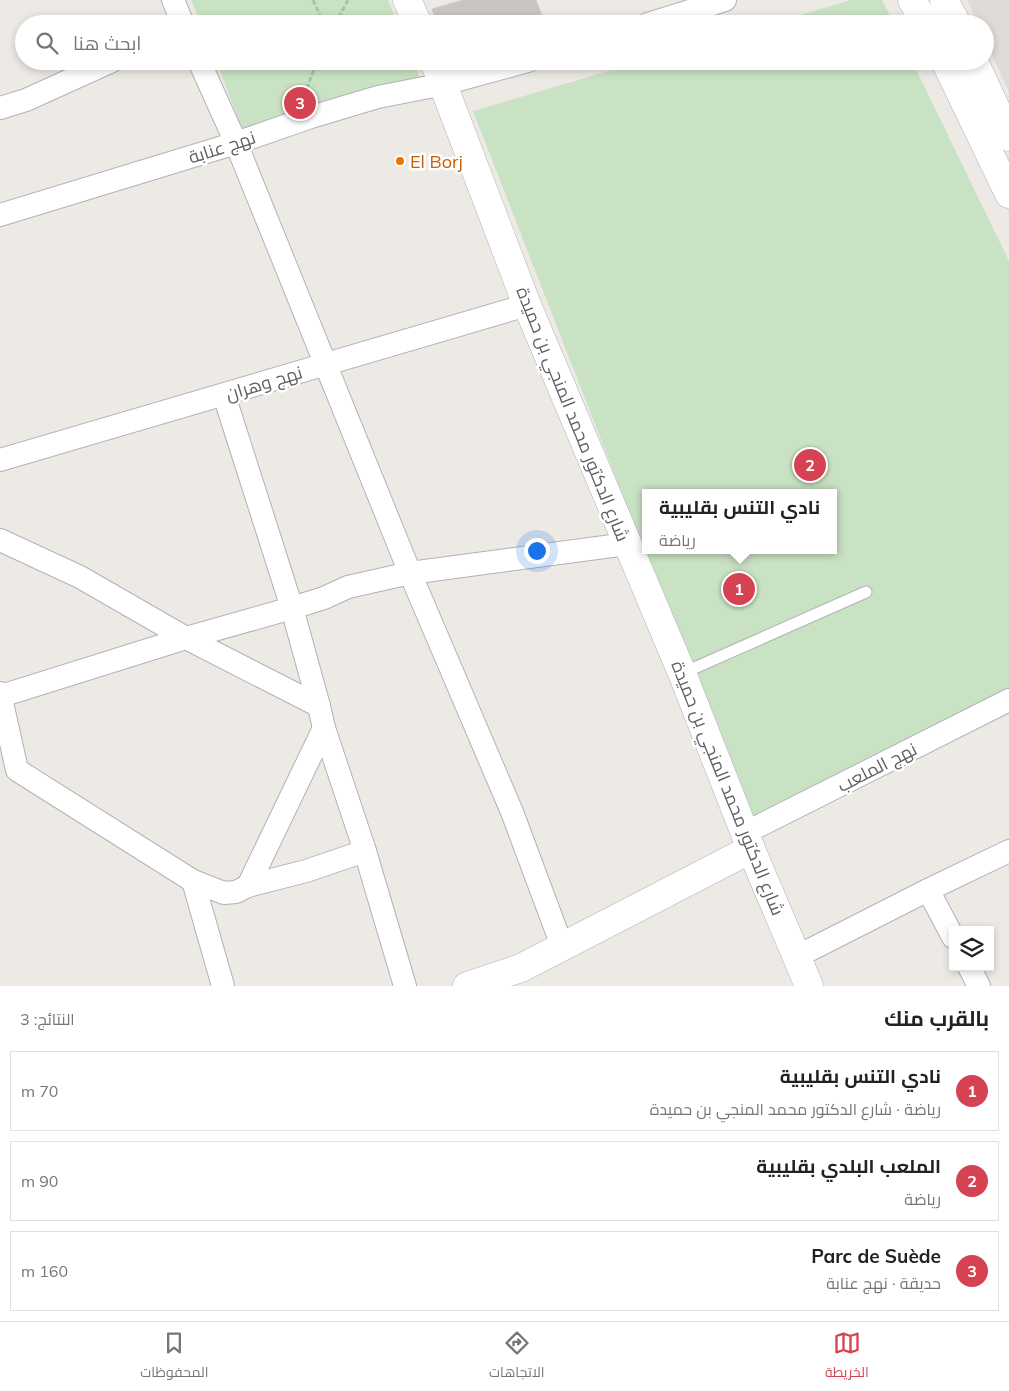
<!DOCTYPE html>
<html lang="ar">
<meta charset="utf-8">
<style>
body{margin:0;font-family:Mulish,Cairo,sans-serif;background:#f2f2f2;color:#222;direction:rtl}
.controls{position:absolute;right:15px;bottom:15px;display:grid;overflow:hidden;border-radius:0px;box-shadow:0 2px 8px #0003}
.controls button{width:45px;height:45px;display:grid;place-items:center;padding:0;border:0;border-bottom:1px solid #e0e0e0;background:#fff;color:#222;font:25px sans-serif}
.you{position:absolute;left:536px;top:550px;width:18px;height:18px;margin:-12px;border:4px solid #fff;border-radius:50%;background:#1a73e8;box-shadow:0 0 0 8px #1a73e833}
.badge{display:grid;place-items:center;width:32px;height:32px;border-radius:50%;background:#d54352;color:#fff;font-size:16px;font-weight:700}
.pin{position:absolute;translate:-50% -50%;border:2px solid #fff;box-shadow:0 1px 5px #0006}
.popup{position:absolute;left:642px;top:489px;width:195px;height:65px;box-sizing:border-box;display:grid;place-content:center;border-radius:0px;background:#fff;filter:drop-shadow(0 1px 4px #0005);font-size:16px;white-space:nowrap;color:#767676}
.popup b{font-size:19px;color:#222}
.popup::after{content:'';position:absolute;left:50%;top:100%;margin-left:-10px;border:10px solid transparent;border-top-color:#fff}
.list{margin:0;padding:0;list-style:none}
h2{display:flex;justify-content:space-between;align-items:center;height:65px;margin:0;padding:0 20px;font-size:21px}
h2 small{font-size:16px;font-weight:400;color:#767676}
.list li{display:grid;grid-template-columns:32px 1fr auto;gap:15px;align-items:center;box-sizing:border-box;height:80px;margin:0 10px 10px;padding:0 10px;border:1px solid #e0e0e0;border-radius:0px}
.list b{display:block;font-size:19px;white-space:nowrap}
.list p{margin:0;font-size:16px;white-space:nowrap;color:#767676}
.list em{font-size:16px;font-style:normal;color:#767676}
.icon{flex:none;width:28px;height:28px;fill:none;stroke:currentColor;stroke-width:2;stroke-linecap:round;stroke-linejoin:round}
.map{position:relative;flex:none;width:1009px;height:986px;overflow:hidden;direction:ltr}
.search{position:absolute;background:#fff;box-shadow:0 2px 8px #0003;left:15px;right:15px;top:15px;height:55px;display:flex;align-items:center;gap:12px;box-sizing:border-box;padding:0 18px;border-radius:28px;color:#767676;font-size:19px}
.sheet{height:335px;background:#fff}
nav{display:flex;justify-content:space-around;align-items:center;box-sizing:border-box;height:70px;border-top:1px solid #e0e0e0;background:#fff;font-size:14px;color:#767676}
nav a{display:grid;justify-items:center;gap:2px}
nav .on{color:#d54352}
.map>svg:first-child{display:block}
.education{fill:#e0dbd6}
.green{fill:#cae2c4;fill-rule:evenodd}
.building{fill:#c9c5c1;stroke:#d1cbc4}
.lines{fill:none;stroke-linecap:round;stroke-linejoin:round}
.lane-casing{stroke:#b0b3b5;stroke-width:13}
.street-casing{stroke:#b0b3b5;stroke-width:24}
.secondary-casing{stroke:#afb3b6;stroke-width:29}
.path{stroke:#a1c7a5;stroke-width:3;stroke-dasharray:5 2.5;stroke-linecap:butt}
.lane{stroke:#fff;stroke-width:11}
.street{stroke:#fff;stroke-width:22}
.secondary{stroke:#fff;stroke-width:28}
.food-dot{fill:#e8710a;stroke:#fff;stroke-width:2}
.labels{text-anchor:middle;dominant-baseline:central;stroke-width:5;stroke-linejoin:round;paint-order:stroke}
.street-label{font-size:18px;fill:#5d6163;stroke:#fff}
.food-label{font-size:18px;fill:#c56008;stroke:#fff;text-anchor:start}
</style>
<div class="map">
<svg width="1009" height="986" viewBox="0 0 1009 986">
<rect width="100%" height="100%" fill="#edeae5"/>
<path class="education" d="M967,0H1009V92L985,40V24H978Z"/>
<g class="green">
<path d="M191,0H388L398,24H201Z"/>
<path d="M851,0H882L894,24H770Z"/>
<path d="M216,61H413L423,85L247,141Z"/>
<path d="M642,61H912L1009,261V698L751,825L473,111ZM645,493H833V550H645Z"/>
</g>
<path class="building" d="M463,0H536L544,21L535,24H437L432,9Z"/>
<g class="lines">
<defs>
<path id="lane" d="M683,673L866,592"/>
<g id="street">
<path d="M173,0L183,24"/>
<path d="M648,24L725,0"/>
<path d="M199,61L236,143L410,573L512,812L562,946"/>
<path d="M0,108L26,100L112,61"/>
<path d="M0,215L236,143L311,117L378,97L444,84L528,61"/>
<path d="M224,395L292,608L319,706L324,728L365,851L405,986"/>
<path d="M0,460L527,305"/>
<path d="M0,540L80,577L186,638L319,706"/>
<path d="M0,693L17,770L193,881L224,893L236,892L248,886L306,871L365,851"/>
<path d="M1,696L186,638L292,608L324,598L348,587L410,573L627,544"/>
<path d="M745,833L1009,700"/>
<path d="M193,881L223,986"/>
<path d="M248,886L324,728"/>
<path d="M928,890L953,937"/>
<path d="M796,957L928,890L1009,851"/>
<path d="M969,967L979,986"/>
</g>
<g id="secondary">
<path d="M407,0L418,24"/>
<path d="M912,0L926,24"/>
<path d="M944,0L957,24"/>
<path d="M434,61L527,305L682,673L751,849L809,986"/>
<path d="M945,61L1009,194"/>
<path d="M974,61L1009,137"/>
<path d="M467,986L521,968L751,849"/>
</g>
</defs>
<use href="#lane" class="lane-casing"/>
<use href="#street" class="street-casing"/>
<use href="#secondary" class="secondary-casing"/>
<g class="path">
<path d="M313,0L324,24"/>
<path d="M312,24L320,15"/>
<path d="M335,24L348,0"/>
<path d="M225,67L243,61"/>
<path d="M304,96L317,61"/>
</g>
<use href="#lane" class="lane"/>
<use href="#street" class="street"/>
<use href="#secondary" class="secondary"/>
</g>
<circle class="food-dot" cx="400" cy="161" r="5"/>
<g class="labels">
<g class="street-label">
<text transform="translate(222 147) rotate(-18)">نهج عنابة</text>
<text transform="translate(264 383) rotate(-17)">نهج وهران</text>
<text transform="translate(573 414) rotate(68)">شارع الدكتور محمد المنجي بن حميدة</text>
<text transform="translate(877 767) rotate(-27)">نهج الملعب</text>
<text transform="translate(728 788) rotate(68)">شارع الدكتور محمد المنجي بن حميدة</text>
</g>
<g class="food-label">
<text x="410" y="161">El Borj</text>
</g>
</g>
</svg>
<div class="controls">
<button><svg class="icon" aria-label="layers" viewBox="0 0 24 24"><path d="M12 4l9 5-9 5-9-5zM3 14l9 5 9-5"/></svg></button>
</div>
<div class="you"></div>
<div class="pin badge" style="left:739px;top:589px">1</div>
<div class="popup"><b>نادي التنس بقليبية</b>رياضة</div>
<div class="pin badge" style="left:810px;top:465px">2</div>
<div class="pin badge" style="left:300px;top:103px">3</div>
<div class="search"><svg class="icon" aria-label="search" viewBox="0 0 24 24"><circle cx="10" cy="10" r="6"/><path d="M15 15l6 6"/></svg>ابحث هنا</div>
</div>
<section class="sheet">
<h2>بالقرب منك<small>النتائج: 3</small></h2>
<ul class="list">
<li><span class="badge">1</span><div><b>نادي التنس بقليبية</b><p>رياضة · شارع الدكتور محمد المنجي بن حميدة</p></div><em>70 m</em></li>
<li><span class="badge">2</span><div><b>الملعب البلدي بقليبية</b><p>رياضة</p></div><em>90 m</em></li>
<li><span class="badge">3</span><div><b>Parc de Suède</b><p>حديقة · نهج عنابة</p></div><em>160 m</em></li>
</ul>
</section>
<nav>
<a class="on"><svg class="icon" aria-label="map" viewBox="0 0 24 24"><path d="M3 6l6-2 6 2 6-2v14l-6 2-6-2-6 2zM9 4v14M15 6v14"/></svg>الخريطة</a>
<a><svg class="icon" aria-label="directions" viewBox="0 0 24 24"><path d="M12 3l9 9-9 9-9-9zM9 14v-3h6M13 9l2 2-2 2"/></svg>الاتجاهات</a>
<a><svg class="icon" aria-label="saved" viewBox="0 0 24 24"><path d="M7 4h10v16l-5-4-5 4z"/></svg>المحفوظات</a>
</nav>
